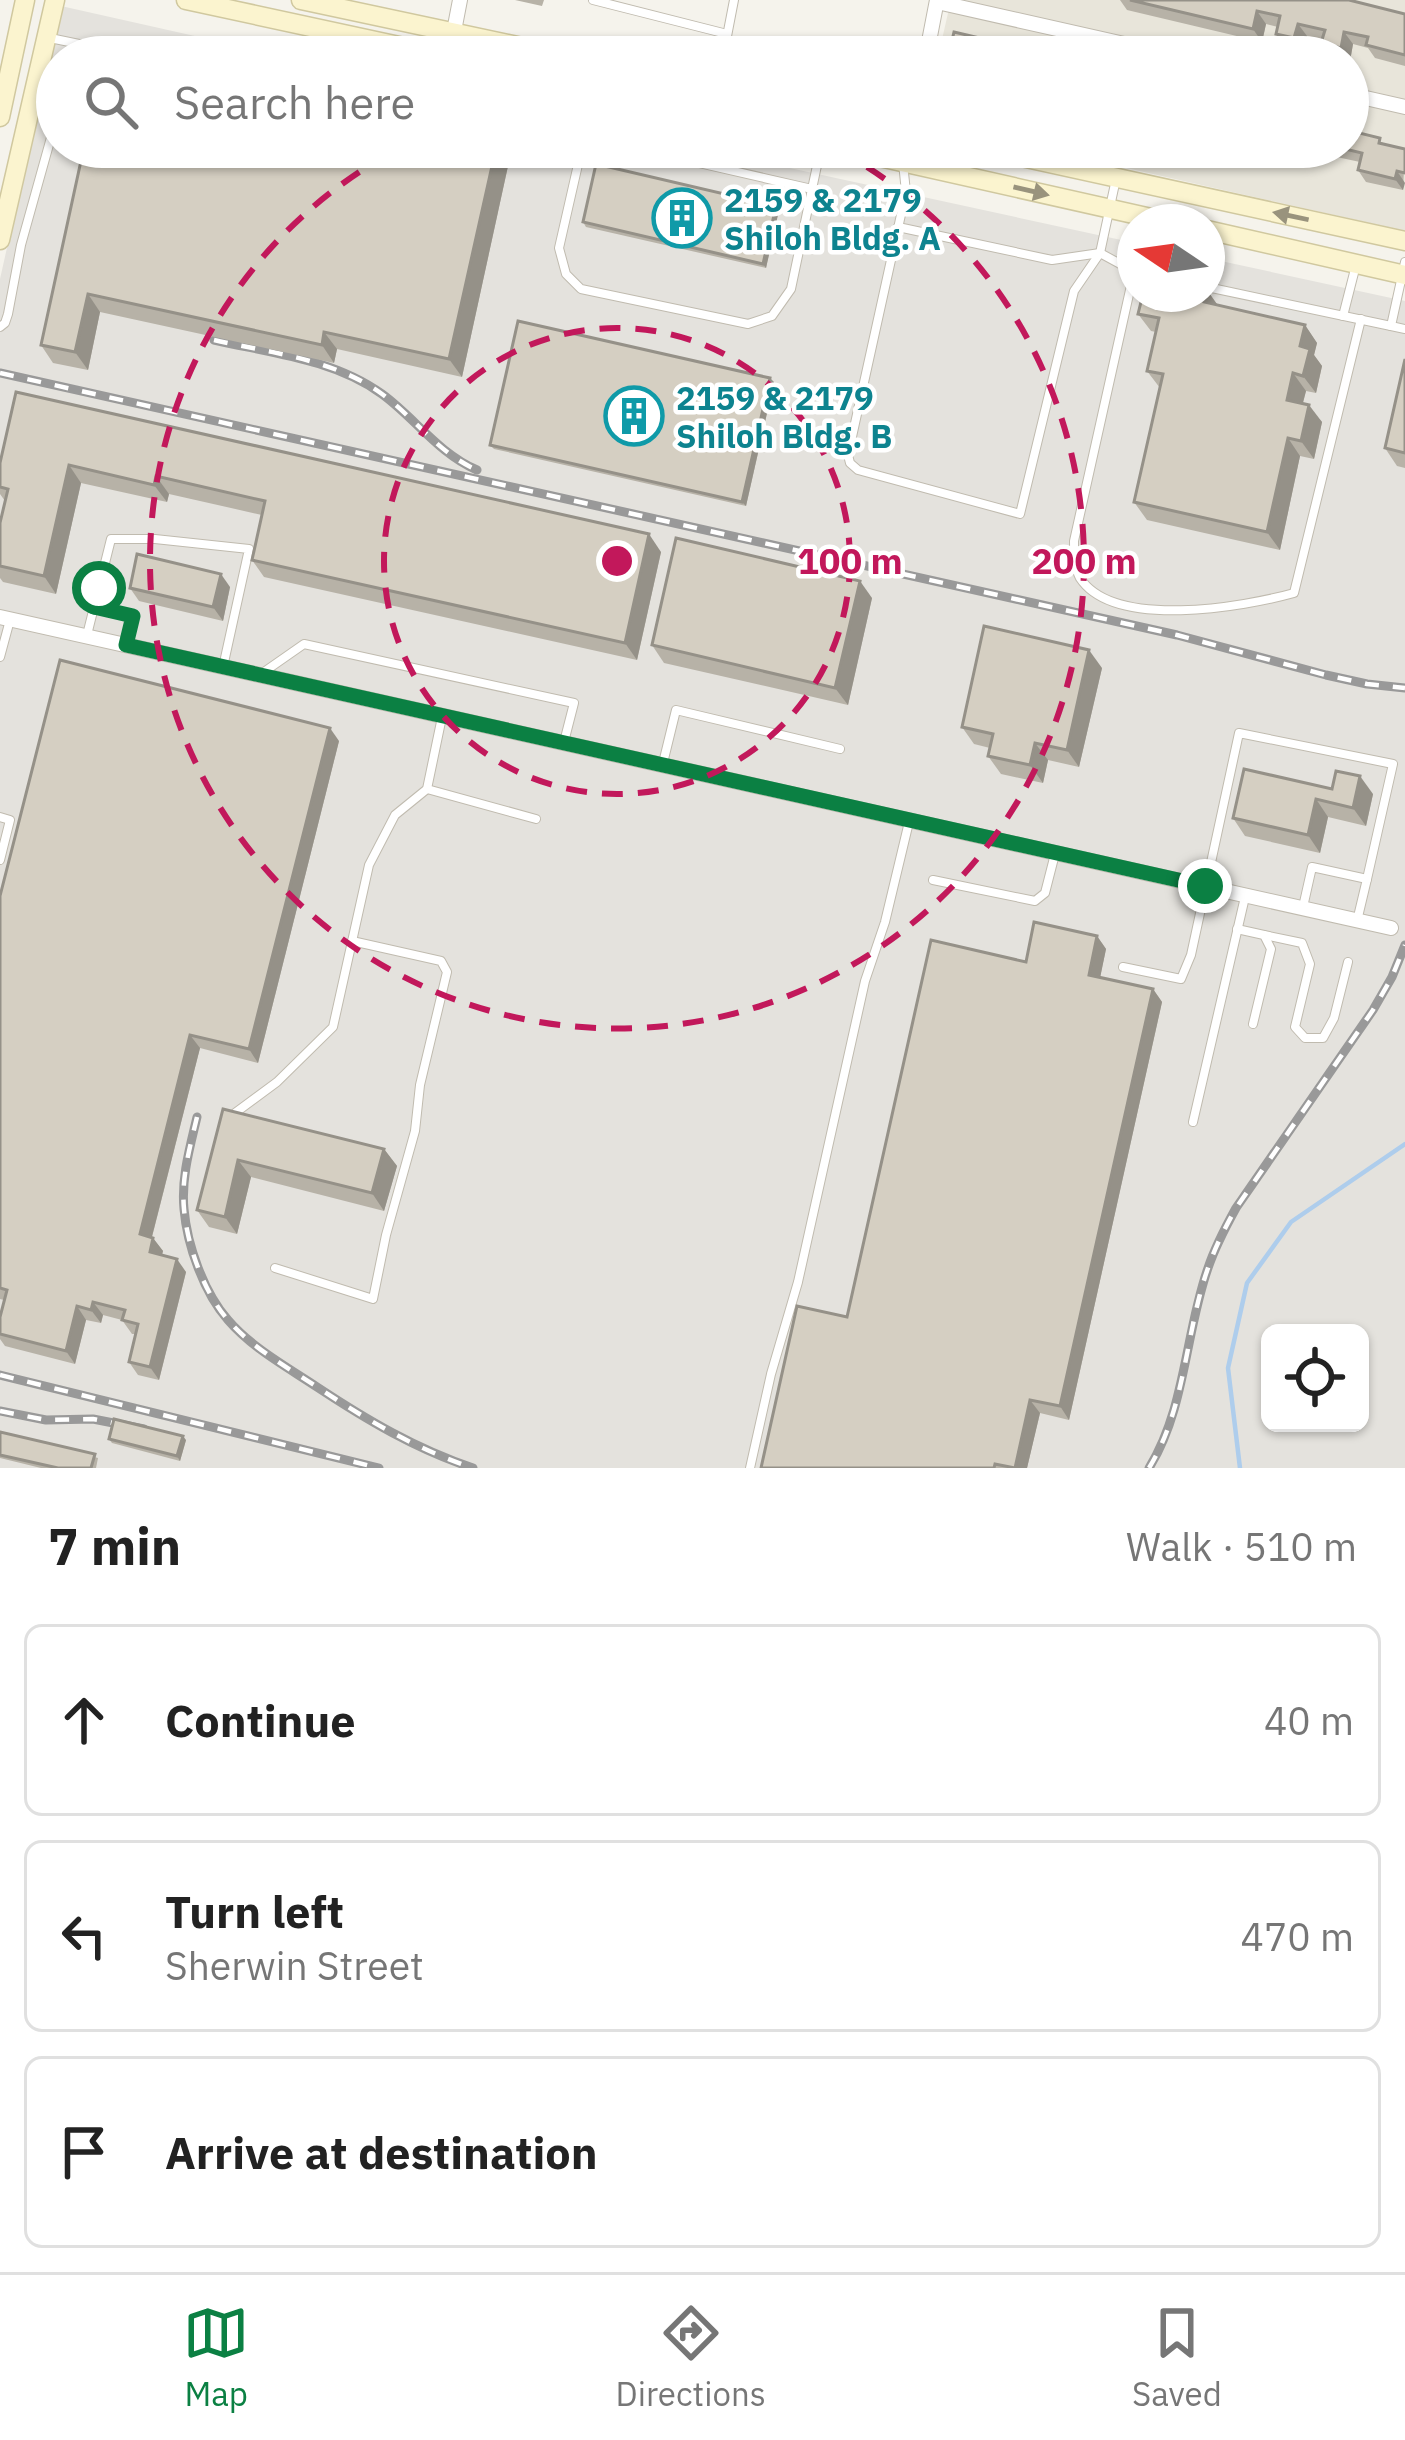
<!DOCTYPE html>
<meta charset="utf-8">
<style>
body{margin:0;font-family:"IBM Plex Sans",sans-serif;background:#f6f6f6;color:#222}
.controls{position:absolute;right:36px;bottom:36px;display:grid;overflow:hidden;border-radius:18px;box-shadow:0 3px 9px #0004}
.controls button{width:108px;height:108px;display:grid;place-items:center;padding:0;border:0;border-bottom:3px solid #e0e0e0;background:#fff;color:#222;font:60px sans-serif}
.compass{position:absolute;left:1117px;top:204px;width:108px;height:108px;border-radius:50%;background:#fff;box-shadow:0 3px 9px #0004;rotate:283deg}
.stop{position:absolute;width:36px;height:36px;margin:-27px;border:9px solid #0b8043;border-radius:50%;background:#fff}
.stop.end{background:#0b8043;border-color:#fff;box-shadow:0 3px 12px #0008}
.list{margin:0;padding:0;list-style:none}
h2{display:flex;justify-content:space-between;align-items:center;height:156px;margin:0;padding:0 48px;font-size:51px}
h2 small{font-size:39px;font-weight:400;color:#767676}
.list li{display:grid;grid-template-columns:78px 1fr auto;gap:36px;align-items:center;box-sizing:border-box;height:192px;margin:0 24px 24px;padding:0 24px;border:3px solid #e0e0e0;border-radius:18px}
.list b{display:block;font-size:45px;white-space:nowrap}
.list p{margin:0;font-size:39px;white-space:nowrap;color:#767676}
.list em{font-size:39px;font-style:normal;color:#767676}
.icon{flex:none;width:66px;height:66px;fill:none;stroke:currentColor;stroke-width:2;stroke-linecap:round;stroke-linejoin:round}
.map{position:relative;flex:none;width:1405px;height:1468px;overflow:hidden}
.search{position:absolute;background:#fff;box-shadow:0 3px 9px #0004;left:36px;right:36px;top:36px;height:132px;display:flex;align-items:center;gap:30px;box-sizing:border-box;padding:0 42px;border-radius:66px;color:#767676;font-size:45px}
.sheet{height:804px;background:#fff}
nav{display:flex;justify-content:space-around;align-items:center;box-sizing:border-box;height:168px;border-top:3px solid #e0e0e0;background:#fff;font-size:33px;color:#767676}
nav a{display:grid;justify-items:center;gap:6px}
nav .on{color:#0b8043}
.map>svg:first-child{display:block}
.residential{fill:#e8e5da}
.industrial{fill:#e4e2dd;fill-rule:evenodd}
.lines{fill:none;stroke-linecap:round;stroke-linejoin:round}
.stream{stroke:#aecdec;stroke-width:4.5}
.service-casing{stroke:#c0bbaf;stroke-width:10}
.minor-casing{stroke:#c0bbaf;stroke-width:16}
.secondary-casing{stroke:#d0c89f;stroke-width:21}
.service{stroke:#fff;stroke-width:8}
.minor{stroke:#fff;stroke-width:14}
.secondary{stroke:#fbf4cf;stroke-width:18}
.rail-casing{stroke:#999;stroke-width:9}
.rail{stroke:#fff;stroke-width:4.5;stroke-dasharray:14;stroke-linecap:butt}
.wall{fill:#b7b2a7}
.shaded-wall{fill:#959188}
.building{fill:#d5cfc2;stroke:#959188;stroke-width:3}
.oneway{fill:#99937d}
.route{stroke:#0b8043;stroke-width:15}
.ring{fill:none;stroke:#c2185b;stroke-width:6;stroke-dasharray:21 15}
.labels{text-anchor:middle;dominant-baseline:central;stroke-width:9;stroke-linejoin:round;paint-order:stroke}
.culture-label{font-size:33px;font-weight:bold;fill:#0d838f;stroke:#fff;text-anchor:start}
.centre{fill:#c2185b;stroke:#fff;stroke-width:6}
.ring-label{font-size:36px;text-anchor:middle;font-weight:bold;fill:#c2185b;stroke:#fff;stroke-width:9;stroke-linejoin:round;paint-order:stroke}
</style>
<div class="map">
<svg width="1405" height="1468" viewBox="0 0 1405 1468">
<rect width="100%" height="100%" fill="#f5f3ec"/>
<path class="residential" d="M951,0H1405V231L1034,147H1348V57H938Z"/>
<path class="industrial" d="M61,6L288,57H57V147H693L1135,243V294H1207V258L1405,301V1468H0V279ZM1270,1333H1360V1423H1270Z"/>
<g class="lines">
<path class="stream" d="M1240,1468L1228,1368L1247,1283L1291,1222L1405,1144"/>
<defs>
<g id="service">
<path d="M593,0L727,34"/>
<path d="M50,38L142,57"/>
<path d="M723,57L734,0"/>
<path d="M582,147L559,248L566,274L581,289L748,324L772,316L791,289L812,189"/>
<path d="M629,147L812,189L821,147"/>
<path d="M903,163L906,192L848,455L850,463L858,470L1020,514L1074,291L1100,253L1116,179"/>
<path d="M898,227L1052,260L1100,253L1135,272"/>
<path d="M1405,262L1391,326L1405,329"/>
<path d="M1134,272L1074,541C1074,553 1074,567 1080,578C1114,630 1244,607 1294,593L1361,319"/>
<path d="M1207,287L1391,326"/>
<path d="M1343,316L1356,265"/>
<path d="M0,327L5,323L8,314L21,245L57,116"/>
<path d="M94,607L133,616L126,645"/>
<path d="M87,635L111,539H155L249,549L223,667"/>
<path d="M0,657L10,620"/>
<path d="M261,674L304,644L574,703L564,742"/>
<path d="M663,763L676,710L840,749"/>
<path d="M427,789L536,819"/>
<path d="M0,817L10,820L0,860"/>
<path d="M933,880L1035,901L1045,893L1055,854"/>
<path d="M1303,907L1312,867L1367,879L1357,921"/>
<path d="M1237,929L1264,935L1271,949L1253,1024"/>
<path d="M1264,935L1302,943L1310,964L1295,1027L1305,1038H1323L1334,1018L1348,962"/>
<path d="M1123,967L1181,979L1191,955L1239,733L1393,764L1367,879"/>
<path d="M235,1113L277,1082L333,1027L369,865L395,815L427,789L442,717"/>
<path d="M1193,1122L1245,897"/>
<path d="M275,1268L373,1299L386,1235L415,1131L420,1085L447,972L441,961L352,941"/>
<path d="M750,1468L771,1374L798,1282L865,981L885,922L909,822"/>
</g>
<g id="minor">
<path d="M937,2L1182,57"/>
<path d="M449,57L460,0"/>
<path d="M926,57L937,0"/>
<path d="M1348,94L1405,107"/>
<path d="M0,617L1391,928"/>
</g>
<g id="secondary">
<path d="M186,0L450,57"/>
<path d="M301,0L569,57"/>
<path d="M0,117L25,0"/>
<path d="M835,147L1169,222"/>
<path d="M976,147L1405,241"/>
<path d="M1207,230L1405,275"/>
<path d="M0,240L55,0"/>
</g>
</defs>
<use href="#service" class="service-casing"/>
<use href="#minor" class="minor-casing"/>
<use href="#secondary" class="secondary-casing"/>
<use href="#service" class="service"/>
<use href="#minor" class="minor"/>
<use href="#secondary" class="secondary"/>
<defs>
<g id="rail">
<path d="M214,340C271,353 334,359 382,394C415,418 438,453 477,470"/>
<path d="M0,373L1177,635L1326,675L1367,684L1405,688"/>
<path d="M197,1117C190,1147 181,1178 184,1209C187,1245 204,1293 228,1320C252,1348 287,1367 317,1387C367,1420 416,1449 473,1468"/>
<path d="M0,1375L379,1468"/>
<path d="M0,1411L46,1420L93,1419L144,1429"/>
<path d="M1149,1468C1186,1408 1185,1333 1208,1268C1215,1247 1225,1228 1236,1208L1373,1010L1392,977L1405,945"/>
</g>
</defs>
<use href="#rail" class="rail-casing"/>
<use href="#rail" class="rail"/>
</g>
<g class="wall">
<path d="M515,0H544L542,6Z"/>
<path d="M1120,0H1349L1405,14V66L1375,58L1368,48L1353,44L1350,61L1348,57L1330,56L1321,43L1322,40L1307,36L1303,51L1285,47L1276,34L1278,27L1266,24L1262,42L1127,10Z"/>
<path d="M1365,134L1385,144L1405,149L1403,190L1366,182L1358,170L1360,162L1332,156L1329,151L1310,147H1348Z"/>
<path d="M84,147L496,148L508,166L462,377L337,349L334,363L100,312L88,370L53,363L41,345Z"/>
<path d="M1249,147H1269L1267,155L1251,151Z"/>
<path d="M776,206L779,210L766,268L586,227L583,222Z"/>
<path d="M1207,290L1218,306L1305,325L1317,343L1314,355L1322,366L1316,393L1306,391L1303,403L1322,422L1314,459L1300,456L1280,550L1147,520L1134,502L1160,388L1147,371L1156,332L1151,331L1138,314Z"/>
<path d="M1405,359V468L1397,466L1385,448Z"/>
<path d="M774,382L746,506L494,449L490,445Z"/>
<path d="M16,392L661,552L637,660L264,577L252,560L262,515L169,494L167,502L81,483L56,594L3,582L0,578V523L5,501L0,494V463Z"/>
<path d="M230,587L223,621L139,601L130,588Z"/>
<path d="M872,598L848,705L664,663L652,645Z"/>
<path d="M1102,668L1079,767L1048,760L1043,783L1001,774L988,756L990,748L974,744L962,727Z"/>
<path d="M339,741L258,1063L200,1048L152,1237L163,1251L162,1255L186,1272L159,1380L138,1375L129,1362L136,1334H132L122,1320L103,1315L101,1323L86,1320L75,1364L5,1346L0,1339V1317L4,1300L0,1299V896Z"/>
<path d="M1332,789L1373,794L1366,826L1328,817L1320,853L1245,836L1233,818Z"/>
<path d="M1097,936L1106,949L1100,977L1153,989L1162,1002L1069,1420L1040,1413L1027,1468H761L847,1317L1026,962Z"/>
<path d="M223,1109L384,1149L397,1166L384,1211L251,1177L237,1234L209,1227L197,1210Z"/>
<path d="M0,1432L98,1458L96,1468H41L0,1458Z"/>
<path d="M109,1439L186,1440L180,1461L112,1443Z"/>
</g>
<g class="shaded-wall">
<path d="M1257,11L1266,24L1262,42L1253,29Z"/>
<path d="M1298,24L1307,36L1303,51L1294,38Z"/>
<path d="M1344,32L1353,44L1350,61L1341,48Z"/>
<path d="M496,148L508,166L462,377L449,359Z"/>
<path d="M1397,171L1405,183L1403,190L1395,179Z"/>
<path d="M776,206L779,210L766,268L763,264Z"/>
<path d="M1207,290L1219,307L1204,302Z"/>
<path d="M88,294L100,312L88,370L75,352Z"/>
<path d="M1305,325L1317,343L1314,355L1322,366L1316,393L1303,376L1300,346Z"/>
<path d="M324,332L337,349L334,363L322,345Z"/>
<path d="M1293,373L1306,391L1299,417L1287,400Z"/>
<path d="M770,378L774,382L746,506L742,502Z"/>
<path d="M1309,405L1322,422L1314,459L1301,441Z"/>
<path d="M1288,438L1300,456L1280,550L1267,532Z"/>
<path d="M69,465L81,483L56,594L44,576Z"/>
<path d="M156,476L169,494L167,502L154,485Z"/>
<path d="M649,534L661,552L637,660L625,643Z"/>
<path d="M221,574L230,587L223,621L213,607Z"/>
<path d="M860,581L872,598L848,705L835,688Z"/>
<path d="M1089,650L1102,668L1079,767L1067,750Z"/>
<path d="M330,728L339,741L258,1063L249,1049Z"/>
<path d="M1035,743L1048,760L1043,783L1030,765Z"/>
<path d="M1360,776L1373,794L1366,826L1353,808Z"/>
<path d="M1316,799L1328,817L1320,853L1308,835Z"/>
<path d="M1097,936L1106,949L1098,988L1089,975Z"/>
<path d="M1153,989L1162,1002L1069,1420L1060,1406Z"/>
<path d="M190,1035L200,1048L149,1248L140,1234Z"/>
<path d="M384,1149L397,1166L384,1211L372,1193Z"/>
<path d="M238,1160L251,1177L237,1234L225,1217Z"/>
<path d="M153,1238L163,1251L159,1265L150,1252Z"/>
<path d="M177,1259L186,1272L159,1380L150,1367Z"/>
<path d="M93,1302L103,1315L101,1323L91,1310Z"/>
<path d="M77,1306L86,1320L75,1364L66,1351Z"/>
<path d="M1030,1400L1040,1413L1027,1468H1015Z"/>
<path d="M183,1436L186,1440L180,1461L177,1456Z"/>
</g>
<g class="building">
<path d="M1130,0H1349L1405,14V55L1366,45L1368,37L1344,32L1341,48L1321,43L1325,30L1298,24L1294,38L1276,34L1280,16L1257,11L1253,29Z"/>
<path d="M954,32L1061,57H948Z"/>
<path d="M1348,122L1357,123L1355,132L1380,138L1379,143L1405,149V173L1397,171L1395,179L1358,170L1362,153L1337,147H1348Z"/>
<path d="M84,147L496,148L449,359L324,332L322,345L88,294L75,352L41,345Z"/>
<path d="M596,164L776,206L763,264L583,222Z"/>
<path d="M1143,294H1206L1204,302L1305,325L1300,346L1310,349L1303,376L1293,373L1287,400L1309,405L1301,441L1288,438L1267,532L1134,502L1163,374L1147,371L1159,318L1138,314Z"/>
<path d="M518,321L770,378L742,502L490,445Z"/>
<path d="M1405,359V453L1385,448Z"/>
<path d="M16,392L649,534L625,643L252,560L265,501L156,476L154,485L69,465L44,576L0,566V523L8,489L0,487V463Z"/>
<path d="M676,538L860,581L835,688L652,645Z"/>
<path d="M137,554L221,574L213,607L130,588Z"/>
<path d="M984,626L1089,650L1067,750L1035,743L1030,765L988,756L993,734L962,727Z"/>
<path d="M60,660L330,728L249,1049L190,1035L140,1234L153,1238L150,1252L177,1259L150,1367L129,1362L138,1324L122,1320L125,1310L93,1302L91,1310L77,1306L66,1351L0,1334V1317L7,1290L0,1288V896Z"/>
<path d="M1244,769L1332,789L1336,771L1360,776L1353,808L1316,799L1308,835L1233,818Z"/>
<path d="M1034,922L1097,936L1089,975L1153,989L1060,1406L1030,1400L1015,1468L995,1464L994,1468H761L797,1306L847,1317L931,940L1026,962Z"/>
<path d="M223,1109L384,1149L372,1193L238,1160L225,1217L197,1210Z"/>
<path d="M114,1419L183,1436L177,1456L109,1439Z"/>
<path d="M0,1432L95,1454L91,1468H58L0,1455Z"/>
</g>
<defs><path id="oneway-solid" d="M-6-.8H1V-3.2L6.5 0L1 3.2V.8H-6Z" transform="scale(3)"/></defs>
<g class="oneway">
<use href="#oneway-solid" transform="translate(1031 191) rotate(13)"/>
<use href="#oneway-solid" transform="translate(1291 216) rotate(-168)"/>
</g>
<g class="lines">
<path class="route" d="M99,588L94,607L133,616L126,645L1205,886"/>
</g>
<g class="ring">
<circle cx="617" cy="561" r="233"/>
<path d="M836 149A467 467 0 1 1 398 149"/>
</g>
<defs>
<symbol id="building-ring" viewBox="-11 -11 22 22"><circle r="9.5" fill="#fff" stroke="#0f9aa8" stroke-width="1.5"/><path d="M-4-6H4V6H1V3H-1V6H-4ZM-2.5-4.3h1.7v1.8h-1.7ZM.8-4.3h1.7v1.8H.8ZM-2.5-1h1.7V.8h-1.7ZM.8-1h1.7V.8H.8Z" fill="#0f9aa8"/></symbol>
</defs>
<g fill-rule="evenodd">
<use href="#building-ring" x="649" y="185" width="66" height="66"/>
<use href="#building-ring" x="601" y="383" width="66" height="66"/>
</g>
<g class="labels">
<g class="culture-label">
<text x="724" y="199">2159 &amp; 2179<tspan x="724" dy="38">Shiloh Bldg. A</tspan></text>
<text x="676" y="397">2159 &amp; 2179<tspan x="676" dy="38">Shiloh Bldg. B</tspan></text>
</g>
</g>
<circle cx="617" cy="561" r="18" class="centre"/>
<g class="ring-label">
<text x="850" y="574">100 m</text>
<text x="1084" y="574">200 m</text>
</g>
</svg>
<div class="controls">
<button><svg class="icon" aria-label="locate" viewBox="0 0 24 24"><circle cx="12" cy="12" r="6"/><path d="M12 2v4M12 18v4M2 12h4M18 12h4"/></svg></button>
</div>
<svg class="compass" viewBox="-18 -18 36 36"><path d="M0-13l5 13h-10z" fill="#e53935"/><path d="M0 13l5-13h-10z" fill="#767676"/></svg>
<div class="stop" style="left:99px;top:588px"></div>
<div class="stop end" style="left:1205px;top:886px"></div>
<div class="search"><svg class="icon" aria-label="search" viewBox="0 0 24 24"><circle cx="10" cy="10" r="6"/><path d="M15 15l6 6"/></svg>Search here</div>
</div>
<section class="sheet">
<h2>7 min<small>Walk · 510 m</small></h2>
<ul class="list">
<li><svg class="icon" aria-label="ahead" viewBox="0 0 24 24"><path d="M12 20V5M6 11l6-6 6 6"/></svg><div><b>Continue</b></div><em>40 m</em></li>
<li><svg class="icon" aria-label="left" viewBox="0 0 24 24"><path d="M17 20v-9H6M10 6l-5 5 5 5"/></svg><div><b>Turn left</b><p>Sherwin Street</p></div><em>470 m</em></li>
<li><svg class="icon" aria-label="arrive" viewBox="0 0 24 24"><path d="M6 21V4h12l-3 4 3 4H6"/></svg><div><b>Arrive at destination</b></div></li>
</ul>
</section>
<nav>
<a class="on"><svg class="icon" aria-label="map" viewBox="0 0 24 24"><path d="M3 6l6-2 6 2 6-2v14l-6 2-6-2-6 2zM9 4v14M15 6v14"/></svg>Map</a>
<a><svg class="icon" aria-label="directions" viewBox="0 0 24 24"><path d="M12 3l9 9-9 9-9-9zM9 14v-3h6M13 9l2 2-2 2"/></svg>Directions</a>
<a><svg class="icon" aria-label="saved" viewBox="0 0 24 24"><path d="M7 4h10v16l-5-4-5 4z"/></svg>Saved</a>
</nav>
